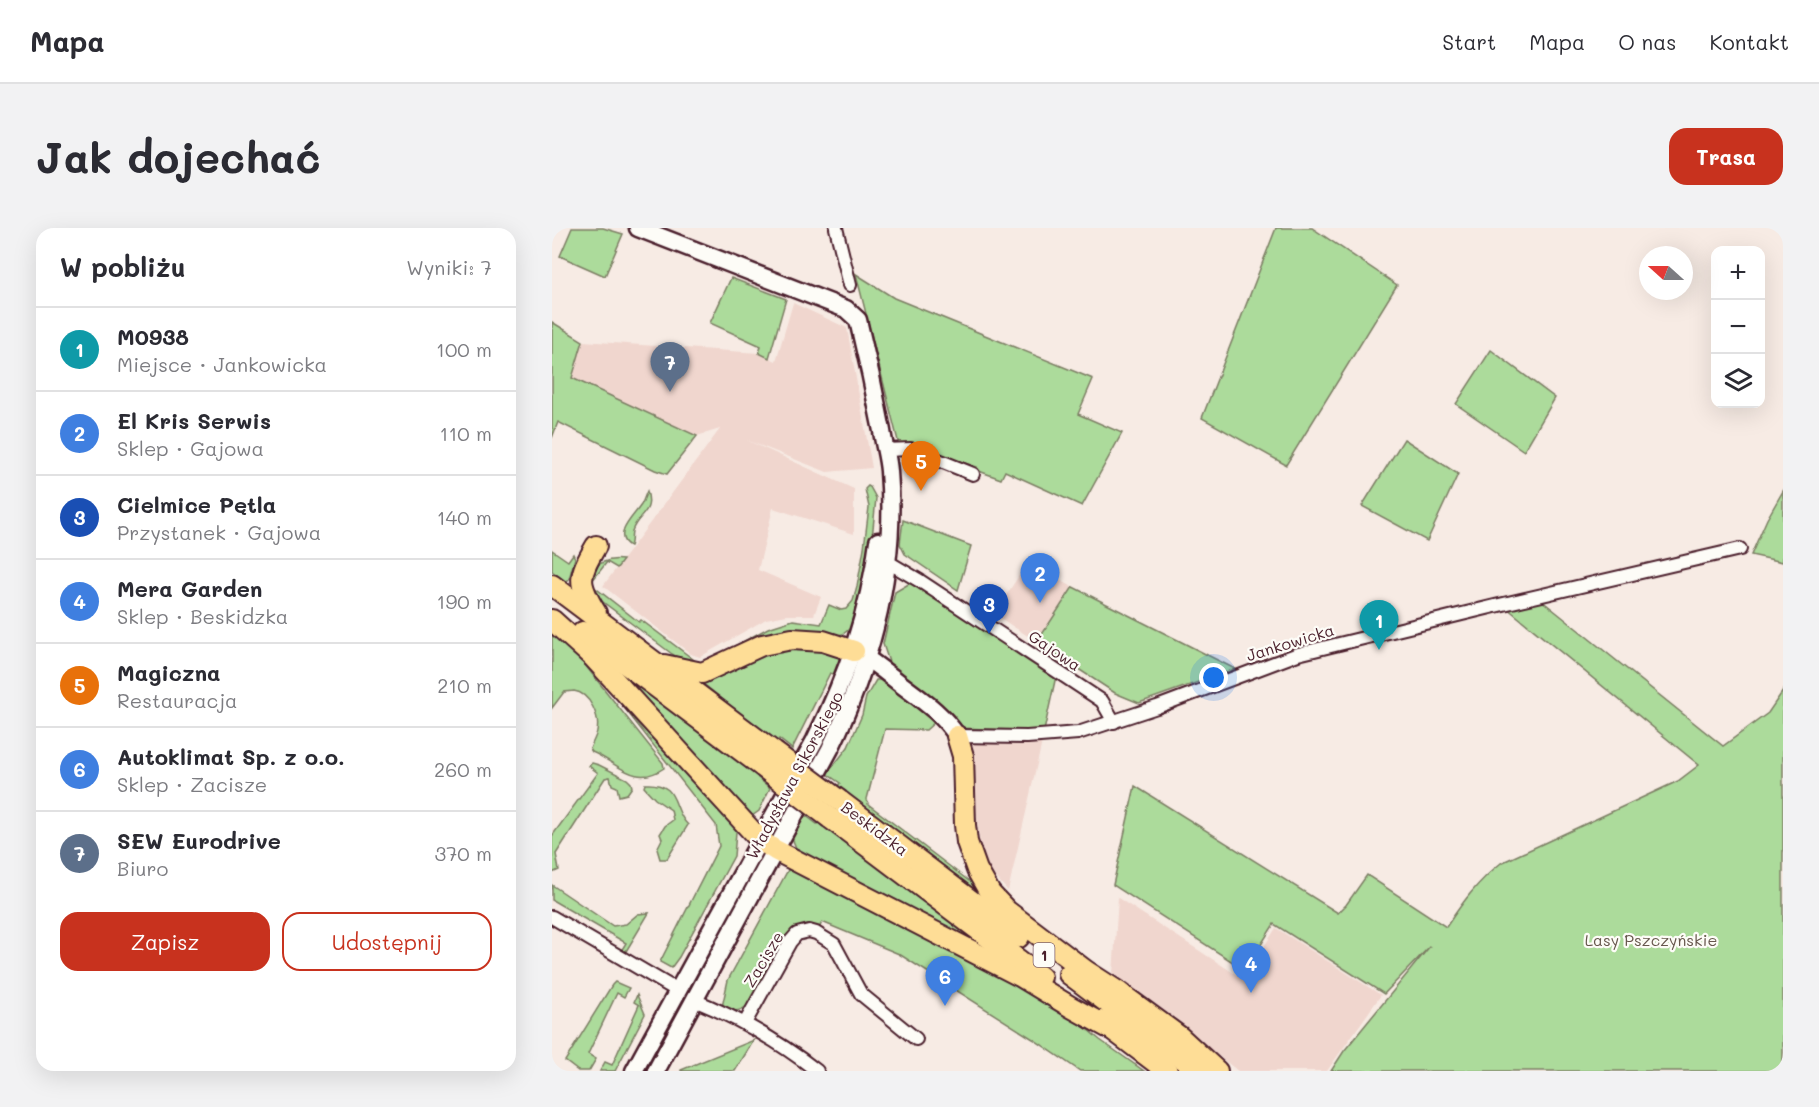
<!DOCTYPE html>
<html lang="pl">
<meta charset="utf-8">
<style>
body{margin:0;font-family:Mali,sans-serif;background:#f2f2f3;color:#2b2b33}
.controls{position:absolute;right:18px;top:18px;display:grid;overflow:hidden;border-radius:12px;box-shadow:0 6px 24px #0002}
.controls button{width:54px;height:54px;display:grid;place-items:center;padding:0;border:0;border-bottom:2px solid #e1e1e2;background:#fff;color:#2b2b33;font:30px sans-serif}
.compass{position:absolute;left:1087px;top:18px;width:54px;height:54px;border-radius:50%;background:#fff;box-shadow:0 6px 24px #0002;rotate:291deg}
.you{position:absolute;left:662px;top:450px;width:21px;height:21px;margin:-15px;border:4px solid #fff;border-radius:50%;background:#1a73e8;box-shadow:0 0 0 9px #1a73e833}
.badge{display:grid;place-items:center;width:39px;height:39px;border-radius:50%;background:#c8321e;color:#fff;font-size:20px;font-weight:700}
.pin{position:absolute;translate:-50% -50px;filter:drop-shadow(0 2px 3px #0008)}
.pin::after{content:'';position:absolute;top:32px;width:21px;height:18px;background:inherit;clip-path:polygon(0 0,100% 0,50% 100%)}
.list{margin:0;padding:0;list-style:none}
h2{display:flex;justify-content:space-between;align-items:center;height:78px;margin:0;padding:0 24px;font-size:26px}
h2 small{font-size:20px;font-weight:400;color:#7c7c81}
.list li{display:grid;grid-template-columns:39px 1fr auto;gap:18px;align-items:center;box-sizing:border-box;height:84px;padding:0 24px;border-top:2px solid #e1e1e2}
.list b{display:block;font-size:22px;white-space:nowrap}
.list p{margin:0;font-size:20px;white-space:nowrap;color:#7c7c81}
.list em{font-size:20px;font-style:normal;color:#7c7c81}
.actions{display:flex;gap:12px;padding:18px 24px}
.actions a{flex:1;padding:14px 0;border:2px solid #c8321e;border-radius:18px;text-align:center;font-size:21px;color:#c8321e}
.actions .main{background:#c8321e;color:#fff}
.icon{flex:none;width:33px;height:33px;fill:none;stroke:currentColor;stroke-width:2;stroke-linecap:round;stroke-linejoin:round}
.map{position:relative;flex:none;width:1231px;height:843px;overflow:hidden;border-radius:18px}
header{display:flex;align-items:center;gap:36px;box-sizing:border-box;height:84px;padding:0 30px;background:#fff;border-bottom:2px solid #e1e1e2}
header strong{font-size:28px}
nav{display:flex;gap:33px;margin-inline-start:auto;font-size:21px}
.intro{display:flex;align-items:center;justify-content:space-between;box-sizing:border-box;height:144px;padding:0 36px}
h1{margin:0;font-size:42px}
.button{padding:15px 27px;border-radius:18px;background:#c8321e;color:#fff;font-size:21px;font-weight:700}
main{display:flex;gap:36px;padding:0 36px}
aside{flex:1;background:#fff;border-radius:18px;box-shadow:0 6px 24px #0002}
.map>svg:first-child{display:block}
.built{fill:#f0d6ce}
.green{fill:#acdb9b;stroke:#7b7d63;stroke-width:1.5}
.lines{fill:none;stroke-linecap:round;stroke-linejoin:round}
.street-casing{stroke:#4a1f2b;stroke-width:16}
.secondary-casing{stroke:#4a1f2b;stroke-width:21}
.primary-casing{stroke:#4a1f2b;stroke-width:24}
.street{stroke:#fdfcf7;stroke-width:12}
.secondary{stroke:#fdfcf7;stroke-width:16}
.primary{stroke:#fedd96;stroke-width:20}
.primary-bridge-casing{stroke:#4a1f2b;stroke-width:24;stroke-linecap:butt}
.primary-bridge{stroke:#fedd96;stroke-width:20}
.labels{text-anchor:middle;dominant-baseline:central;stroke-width:4.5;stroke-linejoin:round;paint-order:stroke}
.shield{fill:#fdfcf7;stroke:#806168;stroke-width:1.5}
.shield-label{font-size:15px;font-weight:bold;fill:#4a1f2b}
.street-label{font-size:16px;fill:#4a1f2b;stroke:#fdfcf7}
.park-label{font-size:16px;fill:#67574d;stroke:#fdfcf7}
</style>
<header>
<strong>Mapa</strong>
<nav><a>Start</a><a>Mapa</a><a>O nas</a><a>Kontakt</a></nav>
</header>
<div class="intro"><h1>Jak dojechać</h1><a class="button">Trasa</a></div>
<main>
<aside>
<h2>W pobliżu<small>Wyniki: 7</small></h2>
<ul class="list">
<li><span class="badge" style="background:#0f9aa8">1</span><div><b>M0938</b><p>Miejsce · Jankowicka</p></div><em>100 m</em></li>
<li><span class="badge" style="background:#3f7fe0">2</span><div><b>El Kris Serwis</b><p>Sklep · Gajowa</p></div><em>110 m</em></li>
<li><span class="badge" style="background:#1a4fb4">3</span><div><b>Cielmice Pętla</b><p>Przystanek · Gajowa</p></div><em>140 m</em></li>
<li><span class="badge" style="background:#3f7fe0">4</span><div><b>Mera Garden</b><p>Sklep · Beskidzka</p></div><em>190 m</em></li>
<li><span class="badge" style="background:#e8710a">5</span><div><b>Magiczna</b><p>Restauracja</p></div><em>210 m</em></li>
<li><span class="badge" style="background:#3f7fe0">6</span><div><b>Autoklimat Sp. z o.o.</b><p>Sklep · Zacisze</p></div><em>260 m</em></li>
<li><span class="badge" style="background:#5c6f8a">7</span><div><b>SEW Eurodrive</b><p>Biuro</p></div><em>370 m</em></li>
</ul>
<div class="actions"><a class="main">Zapisz</a><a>Udostępnij</a></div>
</aside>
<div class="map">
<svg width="1231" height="843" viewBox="0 0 1231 843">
<rect width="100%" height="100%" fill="#f7ebe4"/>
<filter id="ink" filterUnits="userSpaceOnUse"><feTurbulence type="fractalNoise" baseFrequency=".0167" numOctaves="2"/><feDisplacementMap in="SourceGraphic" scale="12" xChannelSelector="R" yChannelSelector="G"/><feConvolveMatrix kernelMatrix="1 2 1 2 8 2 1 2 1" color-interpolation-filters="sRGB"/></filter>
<g filter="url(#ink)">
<g class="built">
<path d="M241,75L295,100L320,240L275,244L194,212L302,261V306L221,280L206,342L269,369L262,387H235L214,391L148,429L139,426L51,358L168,201L145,208L20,150L31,113L207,125L224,133Z"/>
<path d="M472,340L494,345L521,359L485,414L442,386Z"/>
<path d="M490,514L456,663L438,643L428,617L423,578L420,515Z"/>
<path d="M566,670L691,751L724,700L829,767L775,843H686L561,746Z"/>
</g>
<g class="green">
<path d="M20,0H51L71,6L53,48L8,28Z"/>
<path d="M724,0H760L845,57L734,237L650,190Z"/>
<path d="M304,46L342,70L541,151L526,186L570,205L530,278L453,243L449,251L424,242L425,239L366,220L347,217Z"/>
<path d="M179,50L234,71L217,130L207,125L209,118L158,95Z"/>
<path d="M0,94L31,113L20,150L145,208L115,246L103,242L6,194L0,210Z"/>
<path d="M939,122L1003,170L972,223L904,176Z"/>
<path d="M852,211L906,246L875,313L810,278Z"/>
<path d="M316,258L318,259L324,270L318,331L301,398L291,406L155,437L130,432L120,426L43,368L36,347C45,335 55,330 71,332L65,340L55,334L40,353L41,358L87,394L89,392L145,434H154L216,400L241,392L269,396L277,377L289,382L294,381L301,373L305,359L312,320L317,279L313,261Z"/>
<path d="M95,263C102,286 86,285 80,303C79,308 80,314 78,318C59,308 82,288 89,277C92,272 93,267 95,263Z"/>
<path d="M1231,263V334L1199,327L1215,291Z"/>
<path d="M351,292L419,318L406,362L353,326L348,316Z"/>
<path d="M0,322L16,333L21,326L23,330L17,351L15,353H13L0,343Z"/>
<path d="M360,354L504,448L492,503L406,500L338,437L331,416L343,364Z"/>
<path d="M521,359L683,441L587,475L563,465L485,414Z"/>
<path d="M989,372L1171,518L1216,485L1231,463V843H779L792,823L878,718L832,766L722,696L693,742L561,657L583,558L786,685L794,677L815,647L894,699C911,674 925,654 949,635L1126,553L1147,537L955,380Z"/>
<path d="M0,402L9,409L33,437L111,535L112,540C83,560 66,535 40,524L38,521C40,515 44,509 45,503C48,489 38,465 22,463C19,463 15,464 12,464L0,480Z"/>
<path d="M240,415L294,426L286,448L278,445L240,521L227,511L225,515L149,454L181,438Z"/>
<path d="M27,422L188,599L184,604L182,628L127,729L119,740L108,734L167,618L164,597Z"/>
<path d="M55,431L208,548L206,550L218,560L207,583L197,590Z"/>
<path d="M324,452H330L380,490L383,494L374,502L333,501L315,571L316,576L417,653L418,648L438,675L284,561L288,555L275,546L296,519L310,487L314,469Z"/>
<path d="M40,535L47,537L75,551L79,555L80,559L75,566L67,568L65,559L60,557L58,549L53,550L4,626L7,642L0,645V608L46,545L37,538Z"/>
<path d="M93,556C129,554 119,581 136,597L115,631H108L105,621L110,611L108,606L113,598L121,592L119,582L103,571L92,559Z"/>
<path d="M253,587L265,596L268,593L460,736L245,627L248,622L244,620L240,610Z"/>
<path d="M241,641L246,642L512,782L548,812L592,843H528L481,811L347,726L270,694L267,701L255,697L241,702L195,778C186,785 180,783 170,779L176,752L236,642Z"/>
<path d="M0,657L61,698L74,696L86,686L97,685L73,725L69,723L74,715L0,672Z"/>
<path d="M63,754L77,760L72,769L65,765L36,826L44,831L37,843H26L13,833L60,757Z"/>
<path d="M85,767L93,786L63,843H48L53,834L60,837L87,777L82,774Z"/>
<path d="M202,812L183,843H129V842Z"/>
</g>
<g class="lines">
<defs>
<g id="street">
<path d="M284,0L298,57"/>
<path d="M334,222L359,221L421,246"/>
<path d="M328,333L341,337L368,353L550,473L562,494"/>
<path d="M405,508L475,509L526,505L605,479L746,426L943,378L1188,321"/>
<path d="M0,689L126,763"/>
<path d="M142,772C186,790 228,814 265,843"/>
<path d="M193,795L238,714L245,706L257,703L264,705L282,716L309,766L364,811"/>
</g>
<g id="secondary">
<path d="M86,0L294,81L306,92C315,129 323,166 330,203C332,217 336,230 337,243C345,341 320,434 278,521L104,843"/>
<path d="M308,426C323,435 336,446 350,457C370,472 391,486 405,508"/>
<path d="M82,843L263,512C295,447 317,385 326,313"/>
</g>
<g id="primary">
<path d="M0,357L222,524"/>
<path d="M44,385C25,354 26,349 44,318"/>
<path d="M0,392L41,429L208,612L223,622L468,748L519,779L557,800"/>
<path d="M31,404L211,539"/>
<path d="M112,437L150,445L210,417L240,411L271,413L302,423"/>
<path d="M405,508L411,528L413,597L415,614L425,642L438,665L455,683L534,743L568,765L628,809L665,843"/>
<path d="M288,573L467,709"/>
<path d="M278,590L489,749"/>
<path d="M517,746L647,843"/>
<path d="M549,793L615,843"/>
</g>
</defs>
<use href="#street" class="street-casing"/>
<use href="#secondary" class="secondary-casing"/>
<use href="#primary" class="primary-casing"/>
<use href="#street" class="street"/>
<use href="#secondary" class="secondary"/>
<use href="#primary" class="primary"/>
<defs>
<g id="primary-bridge">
<path d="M222,524L288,573"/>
<path d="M211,539L278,590"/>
</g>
</defs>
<use href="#primary-bridge" class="primary-bridge-casing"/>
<use href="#primary-bridge" class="primary-bridge"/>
</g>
</g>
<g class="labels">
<rect class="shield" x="481.5" y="715" width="21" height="24" rx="4.5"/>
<g class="shield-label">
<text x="492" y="727">1</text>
</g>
<g class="street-label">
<text transform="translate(738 414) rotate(-17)">Jankowicka</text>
<text transform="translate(503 422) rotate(34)">Gajowa</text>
<text transform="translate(242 547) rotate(-62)">Władysława Sikorskiego</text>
<text transform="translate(323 600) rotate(37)">Beskidzka</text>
<text transform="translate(211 731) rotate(-59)">Zacisze</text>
</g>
<g class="park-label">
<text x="1099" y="711">Lasy Pszczyńskie</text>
</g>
</g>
</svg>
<div class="controls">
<button>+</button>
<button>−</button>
<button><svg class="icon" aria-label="layers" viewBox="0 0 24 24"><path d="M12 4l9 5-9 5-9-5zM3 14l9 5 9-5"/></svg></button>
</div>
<svg class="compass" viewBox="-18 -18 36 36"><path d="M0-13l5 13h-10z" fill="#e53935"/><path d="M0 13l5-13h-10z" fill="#7c7c81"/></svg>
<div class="you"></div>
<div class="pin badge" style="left:827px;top:422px;background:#0f9aa8">1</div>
<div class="pin badge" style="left:488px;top:375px;background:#3f7fe0">2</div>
<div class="pin badge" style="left:437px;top:406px;background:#1a4fb4">3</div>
<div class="pin badge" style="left:699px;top:765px;background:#3f7fe0">4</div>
<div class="pin badge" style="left:369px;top:263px;background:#e8710a">5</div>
<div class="pin badge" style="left:393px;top:778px;background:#3f7fe0">6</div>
<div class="pin badge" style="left:118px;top:164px;background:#5c6f8a">7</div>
</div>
</main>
